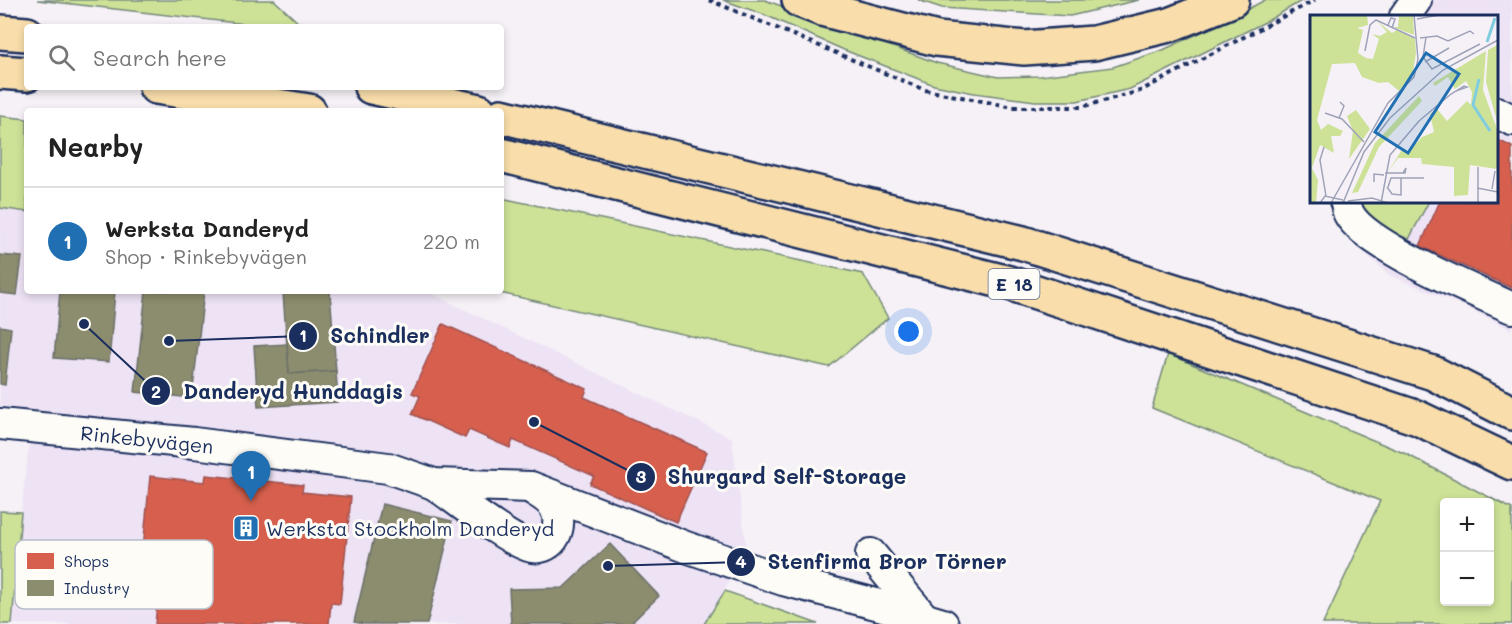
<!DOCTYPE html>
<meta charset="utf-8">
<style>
body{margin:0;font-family:Mali,sans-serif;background:#f2f2f2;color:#222}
.controls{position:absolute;right:18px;bottom:18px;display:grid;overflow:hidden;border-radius:6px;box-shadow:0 3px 9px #0003}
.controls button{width:54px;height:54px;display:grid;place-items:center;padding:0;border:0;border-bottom:2px solid #e0e0e0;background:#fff;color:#222;font:30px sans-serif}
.you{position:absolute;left:909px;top:332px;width:21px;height:21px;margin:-15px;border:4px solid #fff;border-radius:50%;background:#1a73e8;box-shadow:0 0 0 9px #1a73e833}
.badge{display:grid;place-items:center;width:39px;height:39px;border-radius:50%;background:#1f6fb2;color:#fff;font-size:20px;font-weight:700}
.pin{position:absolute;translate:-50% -50px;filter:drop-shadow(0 2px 3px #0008)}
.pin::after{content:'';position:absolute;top:32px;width:21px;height:18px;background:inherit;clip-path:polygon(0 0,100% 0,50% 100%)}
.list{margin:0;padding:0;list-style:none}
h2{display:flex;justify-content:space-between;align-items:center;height:78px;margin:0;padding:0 24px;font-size:26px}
h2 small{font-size:20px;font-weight:400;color:#767676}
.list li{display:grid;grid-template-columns:39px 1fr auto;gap:18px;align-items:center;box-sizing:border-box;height:108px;padding:0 24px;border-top:2px solid #e0e0e0}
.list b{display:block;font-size:22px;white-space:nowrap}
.list p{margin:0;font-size:20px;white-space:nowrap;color:#767676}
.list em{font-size:20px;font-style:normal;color:#767676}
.icon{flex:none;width:33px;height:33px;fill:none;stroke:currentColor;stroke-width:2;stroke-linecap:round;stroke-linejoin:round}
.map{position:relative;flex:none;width:1512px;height:624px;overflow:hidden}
.search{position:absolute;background:#fff;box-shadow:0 3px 9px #0003;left:24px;top:24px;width:480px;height:66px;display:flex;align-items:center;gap:15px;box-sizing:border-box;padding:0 21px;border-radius:6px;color:#767676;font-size:22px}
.panel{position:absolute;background:#fff;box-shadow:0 3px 9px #0003;left:24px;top:108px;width:480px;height:186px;border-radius:6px}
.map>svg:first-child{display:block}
.built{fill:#eee3f5}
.green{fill:#cde297;stroke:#74887a;stroke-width:1.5;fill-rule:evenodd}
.shops{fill:#d6604d;stroke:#9e5152;stroke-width:1.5}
.industry{fill:#8c8c6e;stroke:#6a7069;stroke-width:1.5}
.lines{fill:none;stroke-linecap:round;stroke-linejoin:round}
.minor-casing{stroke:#1b2f5e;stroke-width:34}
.major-casing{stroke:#1b2f5e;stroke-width:38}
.highway-casing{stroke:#1b2f5e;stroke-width:38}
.path{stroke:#1b2f5e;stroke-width:4;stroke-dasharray:4.5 4.5;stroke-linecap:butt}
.minor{stroke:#fdfcf7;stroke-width:30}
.major{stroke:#f9deab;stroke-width:33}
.highway{stroke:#f9deab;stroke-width:33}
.labels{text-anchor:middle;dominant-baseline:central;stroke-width:6;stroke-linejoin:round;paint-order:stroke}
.shield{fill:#fdfcf7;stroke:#5f6c8c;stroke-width:1.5}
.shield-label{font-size:18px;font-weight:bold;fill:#1b2f5e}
.street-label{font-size:20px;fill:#1b2f5e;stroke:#fdfcf7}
.poi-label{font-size:20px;fill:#1b2f5e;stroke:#fdfcf7;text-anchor:start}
.inset-river{fill:none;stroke:#80cde0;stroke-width:3}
.inset-road{fill:none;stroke:#9ea3b9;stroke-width:1.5}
.view{fill:#1f6fb2;fill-opacity:0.15;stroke:#1f6fb2;stroke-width:3}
.inset-edge{fill:none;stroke:#1b2f5e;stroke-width:3}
.key{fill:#fdfcf7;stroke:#b9bec9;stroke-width:1.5}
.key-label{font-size:16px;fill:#1b2f5e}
.leader{fill:none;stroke:#1b2f5e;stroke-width:2}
.callout-dot{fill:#1b2f5e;stroke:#fdfcf7;stroke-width:2}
.mark-label{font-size:18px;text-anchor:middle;font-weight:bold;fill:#fff}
.callout-label{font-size:21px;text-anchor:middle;font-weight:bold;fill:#1b2f5e;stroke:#fdfcf7;stroke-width:6;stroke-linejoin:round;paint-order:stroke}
</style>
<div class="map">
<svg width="1512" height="624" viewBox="0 0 1512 624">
<rect width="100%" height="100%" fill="#f6f1f6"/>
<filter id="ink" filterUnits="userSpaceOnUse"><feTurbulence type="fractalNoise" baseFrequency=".0167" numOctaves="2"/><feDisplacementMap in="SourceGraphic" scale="12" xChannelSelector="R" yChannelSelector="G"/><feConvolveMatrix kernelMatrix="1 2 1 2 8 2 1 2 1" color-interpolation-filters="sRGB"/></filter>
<g filter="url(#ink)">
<g class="built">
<path d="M1396,0H1512V330L1461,305L1389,275L1339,229L1329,201H1496V16H1388Z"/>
<path d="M0,209L27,212V291H426L732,438L747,552L704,624H12L21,512L33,411L0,406Z"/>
</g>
<g class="green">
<path d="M37,0H274L303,27H271Z"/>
<path d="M723,0H765L937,63L998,77L1040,76L1113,67L1163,50L1223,22L1265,0H1303L1269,20L1130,89L1077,101H1035L974,93L934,85L844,50L765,15Z"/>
<path d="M918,0H1139L1070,16L942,8Z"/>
<path d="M0,116L27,119V212L0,208Z"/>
<path d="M501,198L863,274L888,318L829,367L491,291H501Z"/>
<path d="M1359,201H1429L1409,239C1383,230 1371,229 1359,201Z"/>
<path d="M1168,354L1406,454L1512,509V624H1323L1380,501L1152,408ZM1444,502H1490V602H1444Z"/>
<path d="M0,511L21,512L12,624H0Z"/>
<path d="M725,591L818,624H704Z"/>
</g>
<g class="shops">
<path d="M1496,139L1512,147V288L1420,246L1440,201H1496Z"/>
<path d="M443,324L587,389L584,397L707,452L676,522L590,484L594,476L513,440L510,448L469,430L465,438L412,414L420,396L412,393Z"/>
<path d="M206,475L303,485L302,492L351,497L340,604L331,603L329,624H155L161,561L142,559L150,476L205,482Z"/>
</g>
<g class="industry">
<path d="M0,255L22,257L17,295L0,293Z"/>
<path d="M60,291H115L109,362L54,358Z"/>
<path d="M146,291H204L192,398L135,392Z"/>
<path d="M330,291L336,371L289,374L283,293Z"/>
<path d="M0,326L11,328L5,385L0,384Z"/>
<path d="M287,344L289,374L336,371L338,402L258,407L254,346Z"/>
<path d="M382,504L452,521L427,624H364L354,622Z"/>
<path d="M610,544L659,596L630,624H511L509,589L563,588Z"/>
</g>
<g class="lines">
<defs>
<g id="minor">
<path d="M1405,16L1416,0"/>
<path d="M1496,112L1512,120"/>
<path d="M1345,201C1347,205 1347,211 1349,214C1366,246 1476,291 1512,308"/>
<path d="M0,424L194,443L388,468L434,484L531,487L686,547L783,580L876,604L943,624"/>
<path d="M434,484C456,499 509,542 532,547C553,551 564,526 555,508C551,500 542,495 534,490"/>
<path d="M871,554L924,618"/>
</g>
<path id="major" d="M799,0L822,9L937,39L1024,48L1094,43L1169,25L1232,0"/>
<g id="highway">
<path d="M0,32L27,34"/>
<path d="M0,72L27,74"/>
<path d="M156,87L309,111"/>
<path d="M371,87L479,111"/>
<path d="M501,116L1023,243L1433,373L1512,413"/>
<path d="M501,155L1009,283L1418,418L1512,463"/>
</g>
</defs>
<use href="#minor" class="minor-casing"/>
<use href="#major" class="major-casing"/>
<use href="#highway" class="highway-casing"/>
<path class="path" d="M709,0L925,90L1013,107H1081L1140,91L1315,0"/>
<use href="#minor" class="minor"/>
<use href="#major" class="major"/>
<use href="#highway" class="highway"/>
</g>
</g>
<defs>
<symbol id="building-square" viewBox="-11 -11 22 22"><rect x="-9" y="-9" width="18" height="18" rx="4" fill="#1f6fb2" stroke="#fdfcf7"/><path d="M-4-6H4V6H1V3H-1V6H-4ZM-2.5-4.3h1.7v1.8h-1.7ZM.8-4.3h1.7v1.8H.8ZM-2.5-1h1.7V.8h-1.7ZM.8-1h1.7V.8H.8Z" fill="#fff"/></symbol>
</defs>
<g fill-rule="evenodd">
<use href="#building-square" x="231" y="513" width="30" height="30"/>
</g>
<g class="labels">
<rect class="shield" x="988.5" y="269" width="51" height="30" rx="4.5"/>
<g class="shield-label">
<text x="1014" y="284">E 18</text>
</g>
<g class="street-label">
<text transform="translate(147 439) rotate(6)">Rinkebyvägen</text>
</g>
<g class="poi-label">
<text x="266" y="528">Werksta Stockholm Danderyd</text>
</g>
</g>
<g transform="translate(1310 15)">
<rect width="188" height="188" fill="#f6f1f6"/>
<path d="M0,0H57L58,10L47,13L53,15L48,38L56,43L63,44L69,24L62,19L70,21L77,17L67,6L82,18L87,15L105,24L106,38L102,62L89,76L78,67L69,68L52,62L45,48L22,49L7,105L11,115L18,109L33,116L30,121H21L24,138L10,130L2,153L8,165L6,188L0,187ZM89,0H103L104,20L83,12H88ZM187,30V106L176,67L178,35ZM176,36L173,75L187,114V154L160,150L158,180L144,181V152L112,149L111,143H88L78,157L93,133L98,137L112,122L124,117L120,99L127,94L137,106L157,86L161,90L162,77L156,66L145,74L138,62L125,71L123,68ZM109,81L112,86L69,132L48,177L42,178L65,128ZM46,95L60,114L39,144L43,116L37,101Z" fill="#cde297"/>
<path class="inset-river" d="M177,27L185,3M169,64L163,90L180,116"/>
<path class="inset-road" d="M107,4L129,0M78,10L81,3L85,4L82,13M116,22L113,42L122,54L170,29M110,23L127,21L138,26L160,16L164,19M55,36L60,10L66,5L105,23M115,47L139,33M15,98L32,104L54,127M29,103L34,91L30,87M14,132L10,145L16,181M168,152V188M75,158H95L96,153L93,158M64,167V159L74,160M77,172L82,179L91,180V163M78,172L81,163H114M167,173L188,177M182,174L185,156M38,186L62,183L78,188M10,188L15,181L33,185M21,188L78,88L104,62L108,44L104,0M33,188L54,137L80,103L133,55L188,25M71,188L80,140L109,106L141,79L154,71L157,72L146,76"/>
<path class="view" d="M116,38L149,59L98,138L65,117Z"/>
<rect width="188" height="188" class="inset-edge"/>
</g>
<rect x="15" y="540" width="198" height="69" rx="9" class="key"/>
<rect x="27" y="553" width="27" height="16" fill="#d6604d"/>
<rect x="27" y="580" width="27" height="16" fill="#8c8c6e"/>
<g class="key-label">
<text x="64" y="567">Shops</text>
<text x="64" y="594">Industry</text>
</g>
<path class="leader" d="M169 341L303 336M84 324L156 391M534 422L641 477M608 566L741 562"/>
<g class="callout-dot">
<circle cx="169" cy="341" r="6"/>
<circle cx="84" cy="324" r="6"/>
<circle cx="534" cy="422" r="6"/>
<circle cx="608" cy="566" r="6"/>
<circle cx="303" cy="336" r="15"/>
<circle cx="156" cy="391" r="15"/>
<circle cx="641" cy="477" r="15"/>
<circle cx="741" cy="562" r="15"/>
</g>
<g class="mark-label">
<text x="303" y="342">1</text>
<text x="156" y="398">2</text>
<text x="641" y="483">3</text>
<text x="741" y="568">4</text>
</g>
<g class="callout-label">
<text x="380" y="343">Schindler</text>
<text x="293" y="399">Danderyd Hunddagis</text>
<text x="787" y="484">Shurgard Self-Storage</text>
<text x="887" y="569">Stenfirma Bror Törner</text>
</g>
</svg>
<div class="controls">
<button>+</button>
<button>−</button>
</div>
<div class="you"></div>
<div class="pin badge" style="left:251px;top:501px">1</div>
<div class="search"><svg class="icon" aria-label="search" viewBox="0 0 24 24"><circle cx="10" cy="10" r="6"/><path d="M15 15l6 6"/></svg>Search here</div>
<section class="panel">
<h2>Nearby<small></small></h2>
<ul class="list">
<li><span class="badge">1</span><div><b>Werksta Danderyd</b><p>Shop · Rinkebyvägen</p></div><em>220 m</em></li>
</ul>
</section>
</div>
